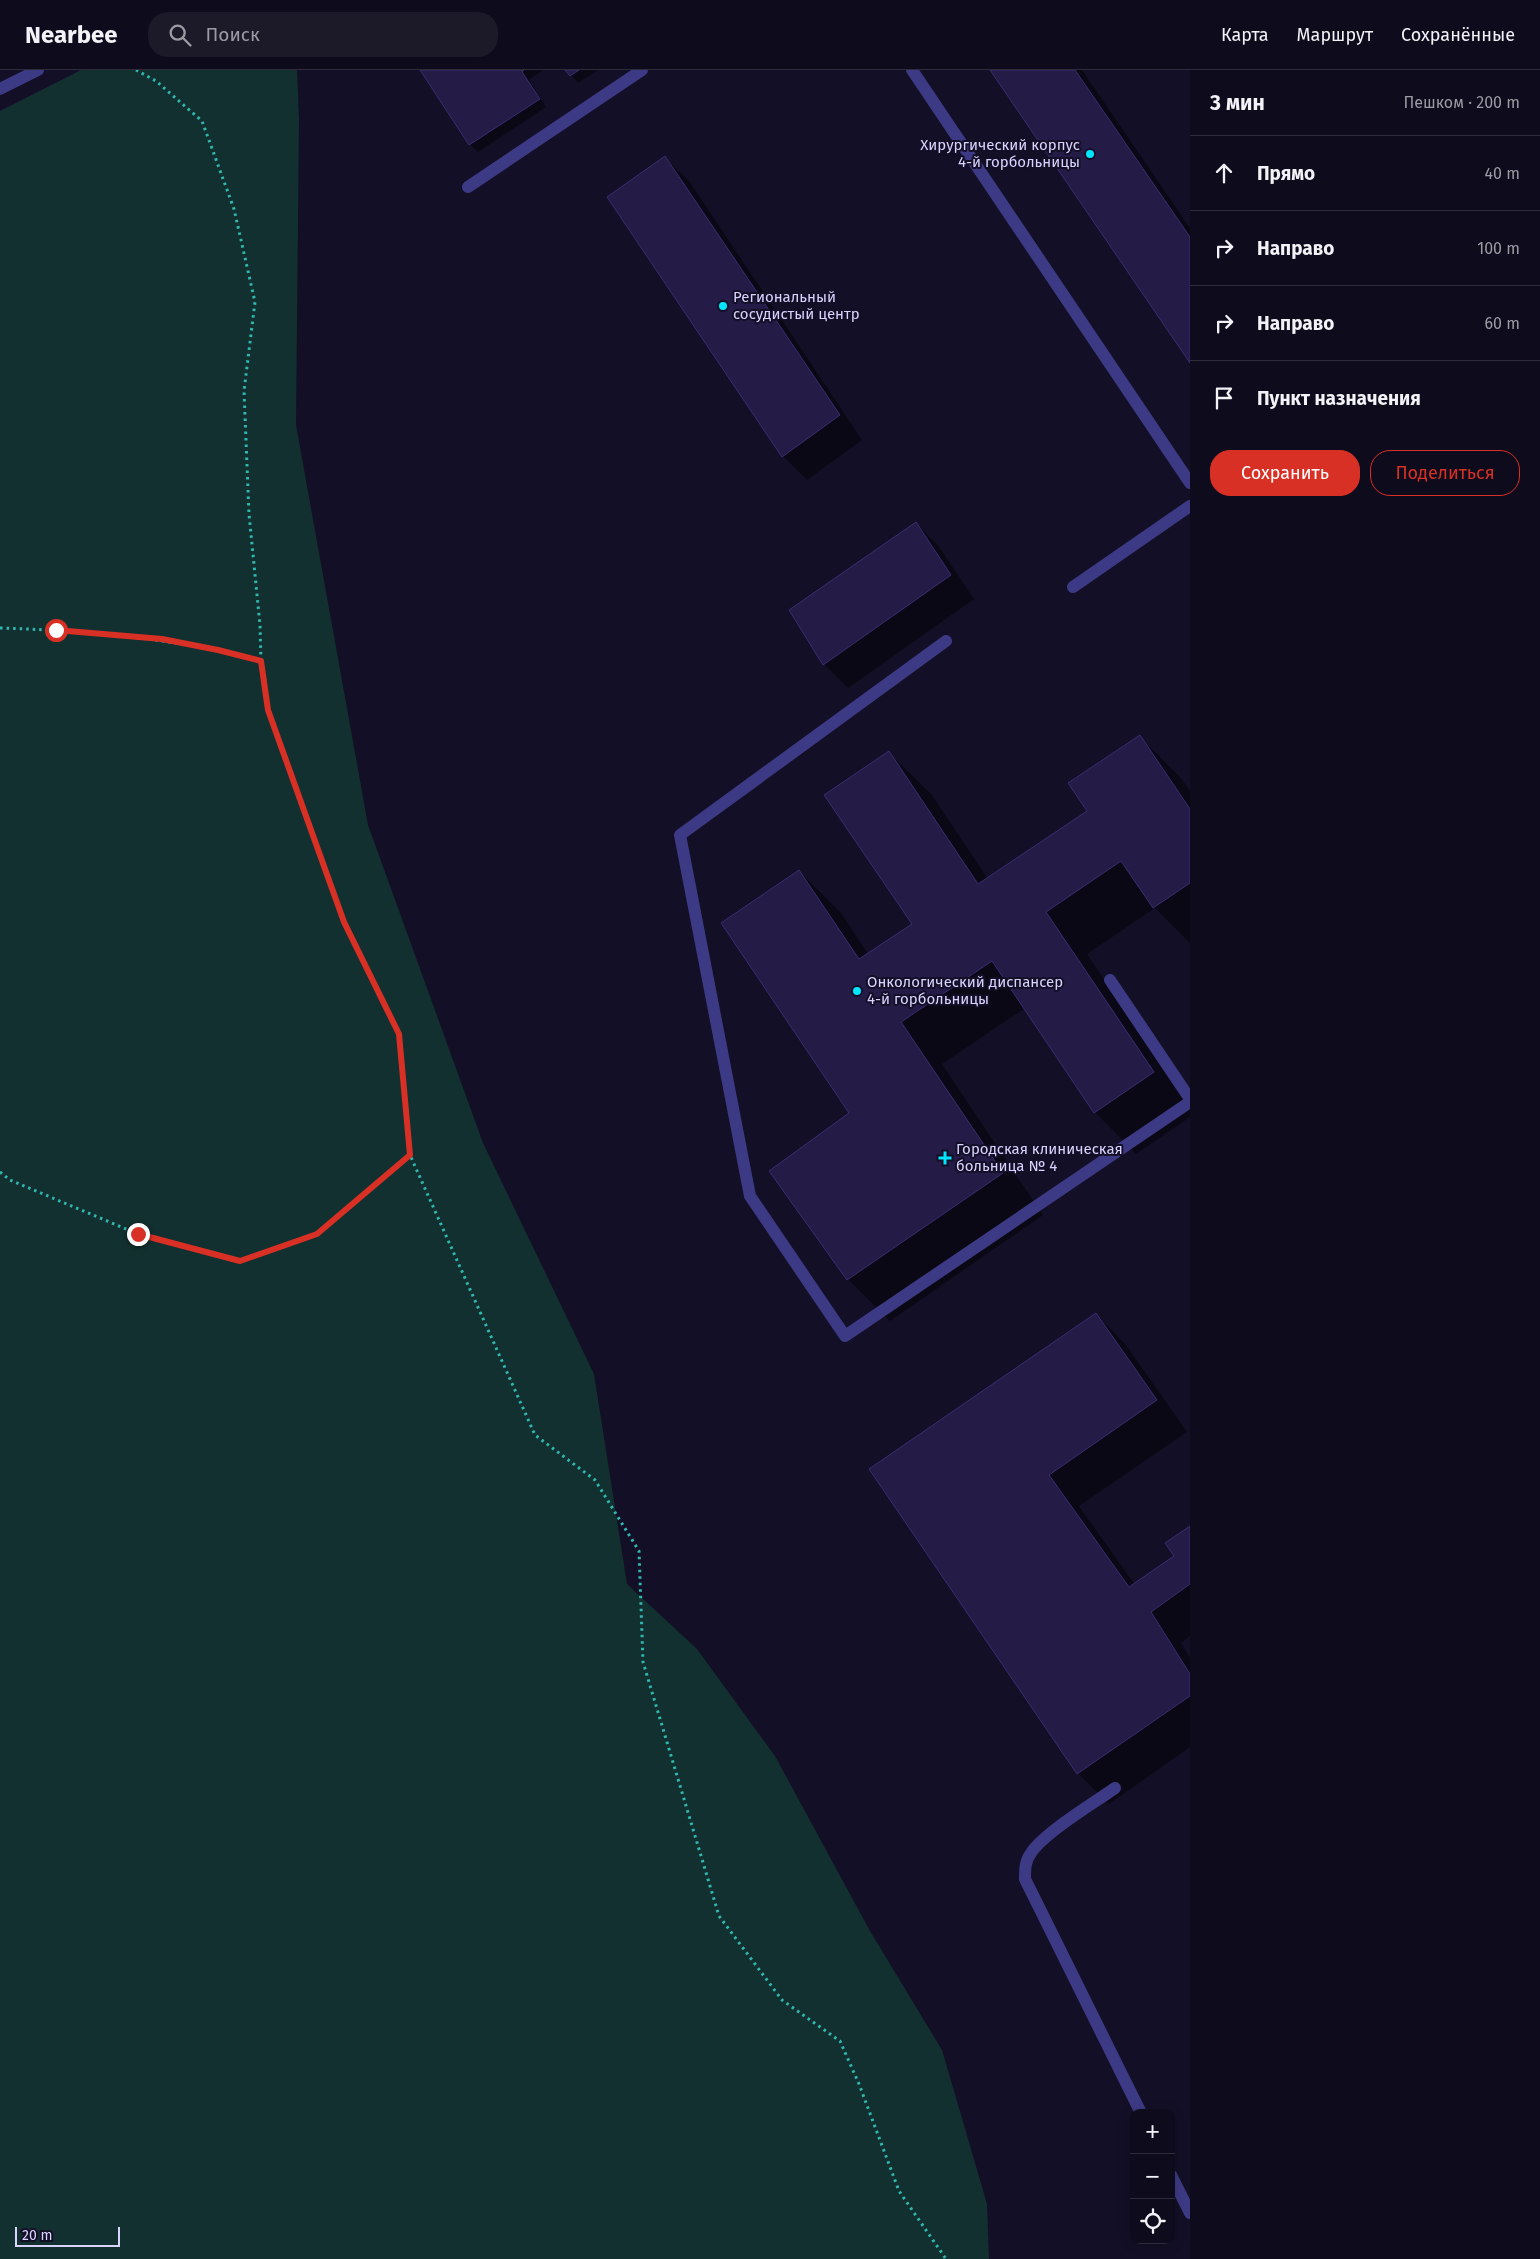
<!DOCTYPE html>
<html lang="ru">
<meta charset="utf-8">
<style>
body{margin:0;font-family:"Fira Sans",sans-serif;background:#1c1929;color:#f1f3f6}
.controls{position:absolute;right:15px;bottom:15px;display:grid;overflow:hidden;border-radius:10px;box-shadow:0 2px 12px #0003}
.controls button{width:45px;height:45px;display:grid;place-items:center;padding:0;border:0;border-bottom:1px solid #2e2b3b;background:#0e0b1c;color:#f1f3f6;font:25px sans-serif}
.scale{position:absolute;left:15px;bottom:12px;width:105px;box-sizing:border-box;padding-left:5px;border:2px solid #d9d4ff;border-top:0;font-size:14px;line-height:18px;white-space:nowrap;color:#d9d4ff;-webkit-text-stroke:4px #130f26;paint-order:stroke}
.stop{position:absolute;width:15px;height:15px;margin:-11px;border:4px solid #d93025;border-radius:50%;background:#fff}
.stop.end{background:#d93025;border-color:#fff;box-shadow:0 1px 5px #0008}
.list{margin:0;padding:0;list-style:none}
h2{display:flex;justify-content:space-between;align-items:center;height:65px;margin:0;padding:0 20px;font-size:21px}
h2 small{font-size:16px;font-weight:400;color:#9b9ba3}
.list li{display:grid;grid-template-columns:32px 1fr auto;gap:15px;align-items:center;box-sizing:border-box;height:75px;padding:0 20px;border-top:1px solid #2e2b3b}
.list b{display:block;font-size:19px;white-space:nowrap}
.list em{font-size:16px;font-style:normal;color:#9b9ba3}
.actions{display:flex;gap:10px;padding:15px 20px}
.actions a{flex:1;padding:11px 0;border:1px solid #d93025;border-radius:20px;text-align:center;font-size:18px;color:#d93025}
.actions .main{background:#d93025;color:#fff}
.icon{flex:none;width:28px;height:28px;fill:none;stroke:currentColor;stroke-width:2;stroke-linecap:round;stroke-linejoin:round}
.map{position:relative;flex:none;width:1190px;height:2189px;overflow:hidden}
header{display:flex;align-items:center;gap:30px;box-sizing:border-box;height:70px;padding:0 25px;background:#0e0b1c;border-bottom:1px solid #2e2b3b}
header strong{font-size:24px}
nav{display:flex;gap:28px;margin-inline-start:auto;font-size:18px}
.search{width:350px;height:45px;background:#1c1929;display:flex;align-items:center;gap:12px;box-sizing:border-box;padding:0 18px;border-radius:20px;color:#9b9ba3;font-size:19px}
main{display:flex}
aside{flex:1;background:#0e0b1c}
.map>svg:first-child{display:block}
.green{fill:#12302f}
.shadow{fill:#0007}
.building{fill:#241b47;stroke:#3b2d73}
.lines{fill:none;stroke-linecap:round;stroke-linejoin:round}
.path{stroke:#2fb8b0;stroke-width:3;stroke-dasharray:2.5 4;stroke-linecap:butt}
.lane{stroke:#3d3a85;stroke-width:12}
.street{stroke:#3d3a85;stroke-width:12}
.route{stroke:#d93025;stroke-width:6}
.poi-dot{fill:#00e5ff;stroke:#130f26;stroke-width:2}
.labels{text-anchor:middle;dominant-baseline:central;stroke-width:4;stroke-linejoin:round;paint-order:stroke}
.poi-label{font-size:15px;fill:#d9d4ff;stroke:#130f26;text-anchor:start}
</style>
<header>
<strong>Nearbee</strong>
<div class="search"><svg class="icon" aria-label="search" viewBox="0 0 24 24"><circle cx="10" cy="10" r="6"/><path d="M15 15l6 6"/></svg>Поиск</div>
<nav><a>Карта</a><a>Маршрут</a><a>Сохранённые</a></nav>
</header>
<main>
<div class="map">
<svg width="1190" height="2189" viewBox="0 0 1190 2189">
<rect width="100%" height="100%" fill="#130f26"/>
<path class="green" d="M81,0H297L299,49L296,355L368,755L483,1073L594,1304L627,1514L697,1579L775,1686L870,1861L942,1980L987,2134L989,2189H0V41Z"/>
<g class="shadow">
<path d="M422,0H543L529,10L546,37L478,82L470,74Z"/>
<path d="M567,0H598L578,13Z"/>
<path d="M991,0H1082L1190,158V291Z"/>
<path d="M665,88L689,111L862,370L807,410L783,386Z"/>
<path d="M916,453L939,477L974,529L848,618L824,594Z"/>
<path d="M1139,666L1181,708L1190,721V873L1155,838L1087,884L1190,1037V1047L1136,1084L1095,1042L1025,938L942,994L1043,1145L890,1251L848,1209L851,1043L799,801L841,843L868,884L913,854L889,683L931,724L988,809L1089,741Z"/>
<path d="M1096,1244L1126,1275L1187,1362L1079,1436L1135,1515L1176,1486L1190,1457V1566L1181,1573L1190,1588V1677L1109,1734L1078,1703L870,1399Z"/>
</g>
<g class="building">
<path d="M420,0H524L522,2L540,29L469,75Z"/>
<path d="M565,0H579L570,6Z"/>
<path d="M990,0H1075L1190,167V293Z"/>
<path d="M665,86L840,345L782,387L607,127Z"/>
<path d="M916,452L951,505L823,595L789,540Z"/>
<path d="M1140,665L1190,739V813L1153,838L1121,791L1046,842L1154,1002L1094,1043L992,891L901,952L1003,1103L847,1210L769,1101L849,1043L721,853L799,800L859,889L912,854L824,725L889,681L978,814L1087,741L1068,713Z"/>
<path d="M1096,1243L1157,1330L1049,1405L1129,1517L1174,1486L1165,1473L1190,1456V1514L1151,1542L1190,1604V1626L1077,1704L869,1399Z"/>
</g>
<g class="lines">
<g class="path">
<path d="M136,0L156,11L202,51L234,139L255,232L244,321L249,444L260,555L261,591L268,640L344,852L399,964L410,1085L535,1365L595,1410L639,1481L643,1592L719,1846L782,1930L840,1971L859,2014L899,2121L946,2189"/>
<path d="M0,558C90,561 174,568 261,591"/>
<path d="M0,1102L10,1110L138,1164L240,1191L317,1164L410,1085"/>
</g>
<g class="lane">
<path d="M912,0L1190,413"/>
<path d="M468,117L642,0"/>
<path d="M1073,517L1190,436"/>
<path d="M946,571L680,765L750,1126L845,1266L1190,1032"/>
<path d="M1110,910L1190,1029"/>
<path d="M1115,1718C1094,1733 1044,1763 1031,1783C1025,1791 1025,1799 1025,1809L1141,2043"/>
<path d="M1171,2105L1190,2143"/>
</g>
<path class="street" d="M0,19L38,0"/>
</g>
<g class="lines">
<path class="route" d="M56,560L162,569L218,580L261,591L268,640L344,852L399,964L410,1085L317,1164L240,1191L138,1164"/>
</g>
<g class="poi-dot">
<circle cx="1090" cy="84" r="5"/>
<circle cx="723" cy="236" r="5"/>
<circle cx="857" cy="921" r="5"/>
<path d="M942.5 1080.5h5v5h5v5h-5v5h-5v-5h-5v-5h5z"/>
</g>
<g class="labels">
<g class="poi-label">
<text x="1080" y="75" text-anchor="end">Хирургический корпус<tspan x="1080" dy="17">4-й горбольницы</tspan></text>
<text x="733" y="227">Региональный<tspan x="733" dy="17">сосудистый центр</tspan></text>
<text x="867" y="912">Онкологический диспансер<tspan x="867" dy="17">4-й горбольницы</tspan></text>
<text x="956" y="1079">Городская клиническая<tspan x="956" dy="17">больница № 4</tspan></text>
</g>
</g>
</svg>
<div class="controls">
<button>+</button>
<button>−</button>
<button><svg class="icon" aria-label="locate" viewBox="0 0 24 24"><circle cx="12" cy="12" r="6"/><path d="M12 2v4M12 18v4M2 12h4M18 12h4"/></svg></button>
</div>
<div class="scale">20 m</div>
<div class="stop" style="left:56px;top:560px"></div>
<div class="stop end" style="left:138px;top:1164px"></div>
</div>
<aside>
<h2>3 мин<small>Пешком · 200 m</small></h2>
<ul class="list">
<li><svg class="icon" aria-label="ahead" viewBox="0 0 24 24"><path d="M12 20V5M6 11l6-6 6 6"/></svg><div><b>Прямо</b></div><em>40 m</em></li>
<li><svg class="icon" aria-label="right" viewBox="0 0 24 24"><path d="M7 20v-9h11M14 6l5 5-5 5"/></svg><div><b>Направо</b></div><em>100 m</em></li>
<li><svg class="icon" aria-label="right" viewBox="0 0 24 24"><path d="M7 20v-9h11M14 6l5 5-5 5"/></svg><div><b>Направо</b></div><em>60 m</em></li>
<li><svg class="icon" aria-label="arrive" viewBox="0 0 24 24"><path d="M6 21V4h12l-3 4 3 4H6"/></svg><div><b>Пункт назначения</b></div></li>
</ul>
<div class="actions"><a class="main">Сохранить</a><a>Поделиться</a></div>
</aside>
</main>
